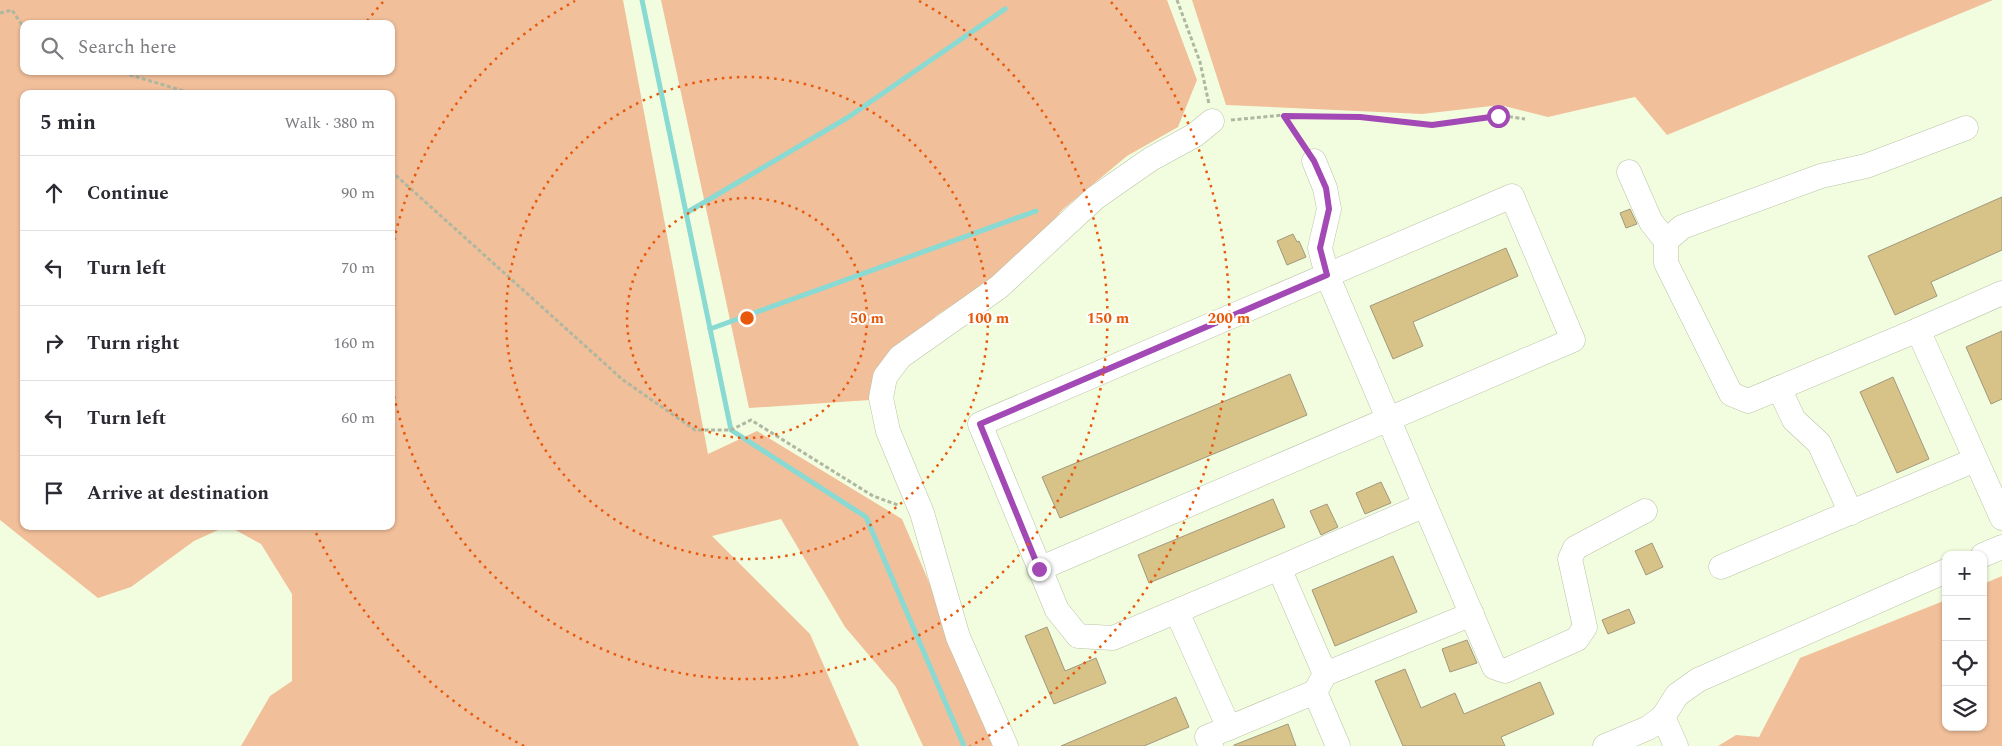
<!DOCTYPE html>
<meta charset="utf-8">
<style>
body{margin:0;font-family:Spectral,serif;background:#f2f2f3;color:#2b2b33}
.controls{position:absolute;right:15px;bottom:15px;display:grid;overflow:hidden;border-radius:10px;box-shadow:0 1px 4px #0004}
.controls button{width:45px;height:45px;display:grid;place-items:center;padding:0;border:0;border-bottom:1px solid #e1e1e2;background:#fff;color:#2b2b33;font:25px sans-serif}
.stop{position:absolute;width:15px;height:15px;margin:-11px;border:4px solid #a349b5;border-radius:50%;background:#fff}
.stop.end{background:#a349b5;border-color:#fff;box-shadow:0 1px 5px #0008}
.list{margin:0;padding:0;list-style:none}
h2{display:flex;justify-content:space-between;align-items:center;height:65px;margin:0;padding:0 20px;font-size:21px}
h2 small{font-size:16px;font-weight:400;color:#7c7c81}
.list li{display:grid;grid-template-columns:32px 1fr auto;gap:15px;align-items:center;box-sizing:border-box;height:75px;padding:0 20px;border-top:1px solid #e1e1e2}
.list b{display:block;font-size:19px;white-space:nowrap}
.list em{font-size:16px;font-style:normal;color:#7c7c81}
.icon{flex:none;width:28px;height:28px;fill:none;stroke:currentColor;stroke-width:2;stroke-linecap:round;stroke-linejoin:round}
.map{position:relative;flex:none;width:2002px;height:746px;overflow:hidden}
.search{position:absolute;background:#fff;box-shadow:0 1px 4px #0004;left:20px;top:20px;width:375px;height:55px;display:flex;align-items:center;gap:12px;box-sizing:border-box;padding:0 18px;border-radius:10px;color:#7c7c81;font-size:19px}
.panel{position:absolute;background:#fff;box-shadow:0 1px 4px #0004;left:20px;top:90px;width:375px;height:440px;border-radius:10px}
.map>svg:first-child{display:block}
.green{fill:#f1bf9a;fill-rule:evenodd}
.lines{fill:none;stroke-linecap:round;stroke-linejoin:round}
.stream{stroke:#88dad3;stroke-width:5}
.building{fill:#d7c287;stroke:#a2987d}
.minor-casing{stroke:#b9c3a7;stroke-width:25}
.path{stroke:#afb7a0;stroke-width:3;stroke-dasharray:4 2.5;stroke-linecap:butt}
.minor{stroke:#fff;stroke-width:24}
.route{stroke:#a349b5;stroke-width:6}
.ring{fill:none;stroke:#e8590c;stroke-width:2.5;stroke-dasharray:2.5 5}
.centre{fill:#e8590c;stroke:#fff;stroke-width:2.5}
.ring-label{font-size:15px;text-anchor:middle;font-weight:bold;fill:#e8590c;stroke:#fff;stroke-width:4;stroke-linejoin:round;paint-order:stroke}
</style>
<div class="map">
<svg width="2002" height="746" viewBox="0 0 2002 746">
<rect width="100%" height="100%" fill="#f2fddf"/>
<g class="green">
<path d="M0,0H623L708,454L757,431L902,519L999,746H923L896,687L845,627L781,519L712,536L810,634L859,746H241L270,696L292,681V594L261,544L228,526H391V94H24V526H227L194,541L131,587L98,598L0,520ZM24,24H391V71H24Z"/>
<path d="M661,0H1167L1197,80L1178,127L1127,156L1062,210L1024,259L937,315L892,361L870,400L749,408Z"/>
<path d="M1192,0H1993L1667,135L1635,97L1548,117L1500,105L1422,114L1226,105Z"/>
<path d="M2002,576V746H1718L1736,735L1759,737L1800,658L1946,600V727H1983V584Z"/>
</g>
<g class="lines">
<g class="stream">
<path d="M642,0L731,430L866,517L964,746"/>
<path d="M686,213L847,118L1005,9"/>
<path d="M710,329L1036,211"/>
</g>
</g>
<g class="building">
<path d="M2002,197V250L1931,282L1937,296L1895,315L1868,256Z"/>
<path d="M1630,209L1637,224L1626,228L1620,213Z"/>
<path d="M1293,234L1297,242L1299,241L1306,257L1287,265L1277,241Z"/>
<path d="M1506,248L1518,276L1413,322L1423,346L1393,359L1370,306Z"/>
<path d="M2002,331V399L1991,404L1966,347Z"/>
<path d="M1290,374L1307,415L1060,518L1042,477Z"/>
<path d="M1893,377L1929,459L1897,473L1860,392Z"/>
<path d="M1381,482L1391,503L1365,514L1356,493Z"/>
<path d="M1273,499L1285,527L1149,583L1138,555Z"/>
<path d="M1327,504L1338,527L1321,535L1310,511Z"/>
<path d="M1652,543L1663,567L1646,575L1635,551Z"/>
<path d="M1393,556L1417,612L1335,646L1312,590Z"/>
<path d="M1629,609L1635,623L1608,634L1602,620Z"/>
<path d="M1047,627L1065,671L1096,658L1106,683L1054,704L1025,636Z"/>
<path d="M1467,640L1477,663L1450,672L1442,649Z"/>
<path d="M1405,669L1421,708L1455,693L1464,714L1540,682L1554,714L1501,737L1505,746H1403L1375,681Z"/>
<path d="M1176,697L1189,727L1144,746H1061Z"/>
<path d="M1288,724L1296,746H1234V745Z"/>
</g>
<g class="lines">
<defs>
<g id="minor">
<path d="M1966,128L1866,166L1821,176L1682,227L1666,241V263L1731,394L1748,401L1918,330L2002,518"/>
<path d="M1314,161L1325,188L1329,209L1320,248L1327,275L1494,667L1505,671L1577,639L1585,627L1570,559L1575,548L1645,511"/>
<path d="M1629,172L1651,222L1666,241"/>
<path d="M1918,330L2002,293"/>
<path d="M1779,388L1794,420L1819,443L1851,513"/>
<path d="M1983,555L2002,547"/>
<path d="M1721,567L1975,460"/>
<path d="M1039,569L1573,340L1512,196L980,424L1057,610L1078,636L1113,638L1279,568"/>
<path d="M1177,612L1229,728"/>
<path d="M1325,674L1279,568L1425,505"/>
<path d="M1663,717L1676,746"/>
<path d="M1006,746L958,637L922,513L888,431L881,398L885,377L900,357L999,287L1095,198L1151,159L1195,135L1212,121"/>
<path d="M1211,746L1207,737L1315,692"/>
<path d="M1338,746L1315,692L1325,674L1472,614"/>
<path d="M1605,746L1648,728L1663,717L1677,695L1698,680L1946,571"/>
</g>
</defs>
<use href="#minor" class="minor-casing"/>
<g class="path">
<path d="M1177,0L1200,62L1209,104"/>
<path d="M0,13L12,10L24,28"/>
<path d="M117,71L194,94"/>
<path d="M1284,116L1304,146"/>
<path d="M1231,120L1284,115L1360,117L1432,125L1498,115L1525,119"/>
<path d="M391,171L623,380L695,430H731L751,420L873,496L898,505"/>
</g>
<use href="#minor" class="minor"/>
</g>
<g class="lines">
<path class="route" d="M1039,569L980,424L1327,275L1320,248L1329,209L1326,188L1314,161L1284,116L1360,117L1432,125L1498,116"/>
</g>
<g class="ring">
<circle cx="747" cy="318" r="120"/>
<circle cx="747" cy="318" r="241"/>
<path d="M391 255A361 361 0 0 1 575 1M919 1A361 361 0 1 1 391 381"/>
<path d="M524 746A482 482 0 0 1 314 529M367 21A482 482 0 0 1 383 2M1111 2A482 482 0 0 1 970 746"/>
</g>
<circle cx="747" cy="318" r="8" class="centre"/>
<g class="ring-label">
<text x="867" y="323">50 m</text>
<text x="988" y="323">100 m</text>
<text x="1108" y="323">150 m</text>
<text x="1229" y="323">200 m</text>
</g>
</svg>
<div class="controls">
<button>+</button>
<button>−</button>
<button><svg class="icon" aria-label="locate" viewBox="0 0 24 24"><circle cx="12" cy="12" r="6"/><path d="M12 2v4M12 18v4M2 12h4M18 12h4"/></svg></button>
<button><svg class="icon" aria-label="layers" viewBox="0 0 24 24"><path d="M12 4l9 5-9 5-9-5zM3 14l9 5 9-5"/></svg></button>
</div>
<div class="stop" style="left:1498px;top:116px"></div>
<div class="stop end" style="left:1039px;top:569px"></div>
<div class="search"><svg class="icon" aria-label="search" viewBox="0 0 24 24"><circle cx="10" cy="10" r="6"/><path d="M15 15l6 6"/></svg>Search here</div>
<section class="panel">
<h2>5 min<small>Walk · 380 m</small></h2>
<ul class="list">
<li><svg class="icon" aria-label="ahead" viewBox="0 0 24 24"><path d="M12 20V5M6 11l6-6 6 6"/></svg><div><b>Continue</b></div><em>90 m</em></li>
<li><svg class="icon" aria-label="left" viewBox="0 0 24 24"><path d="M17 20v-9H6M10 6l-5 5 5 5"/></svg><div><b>Turn left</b></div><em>70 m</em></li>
<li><svg class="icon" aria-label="right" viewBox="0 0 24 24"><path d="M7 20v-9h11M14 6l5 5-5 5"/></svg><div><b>Turn right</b></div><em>160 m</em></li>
<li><svg class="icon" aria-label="left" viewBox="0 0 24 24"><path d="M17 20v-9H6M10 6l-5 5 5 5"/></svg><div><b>Turn left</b></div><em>60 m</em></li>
<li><svg class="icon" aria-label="arrive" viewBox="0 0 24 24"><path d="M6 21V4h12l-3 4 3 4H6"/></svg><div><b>Arrive at destination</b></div></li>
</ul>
</section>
</div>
